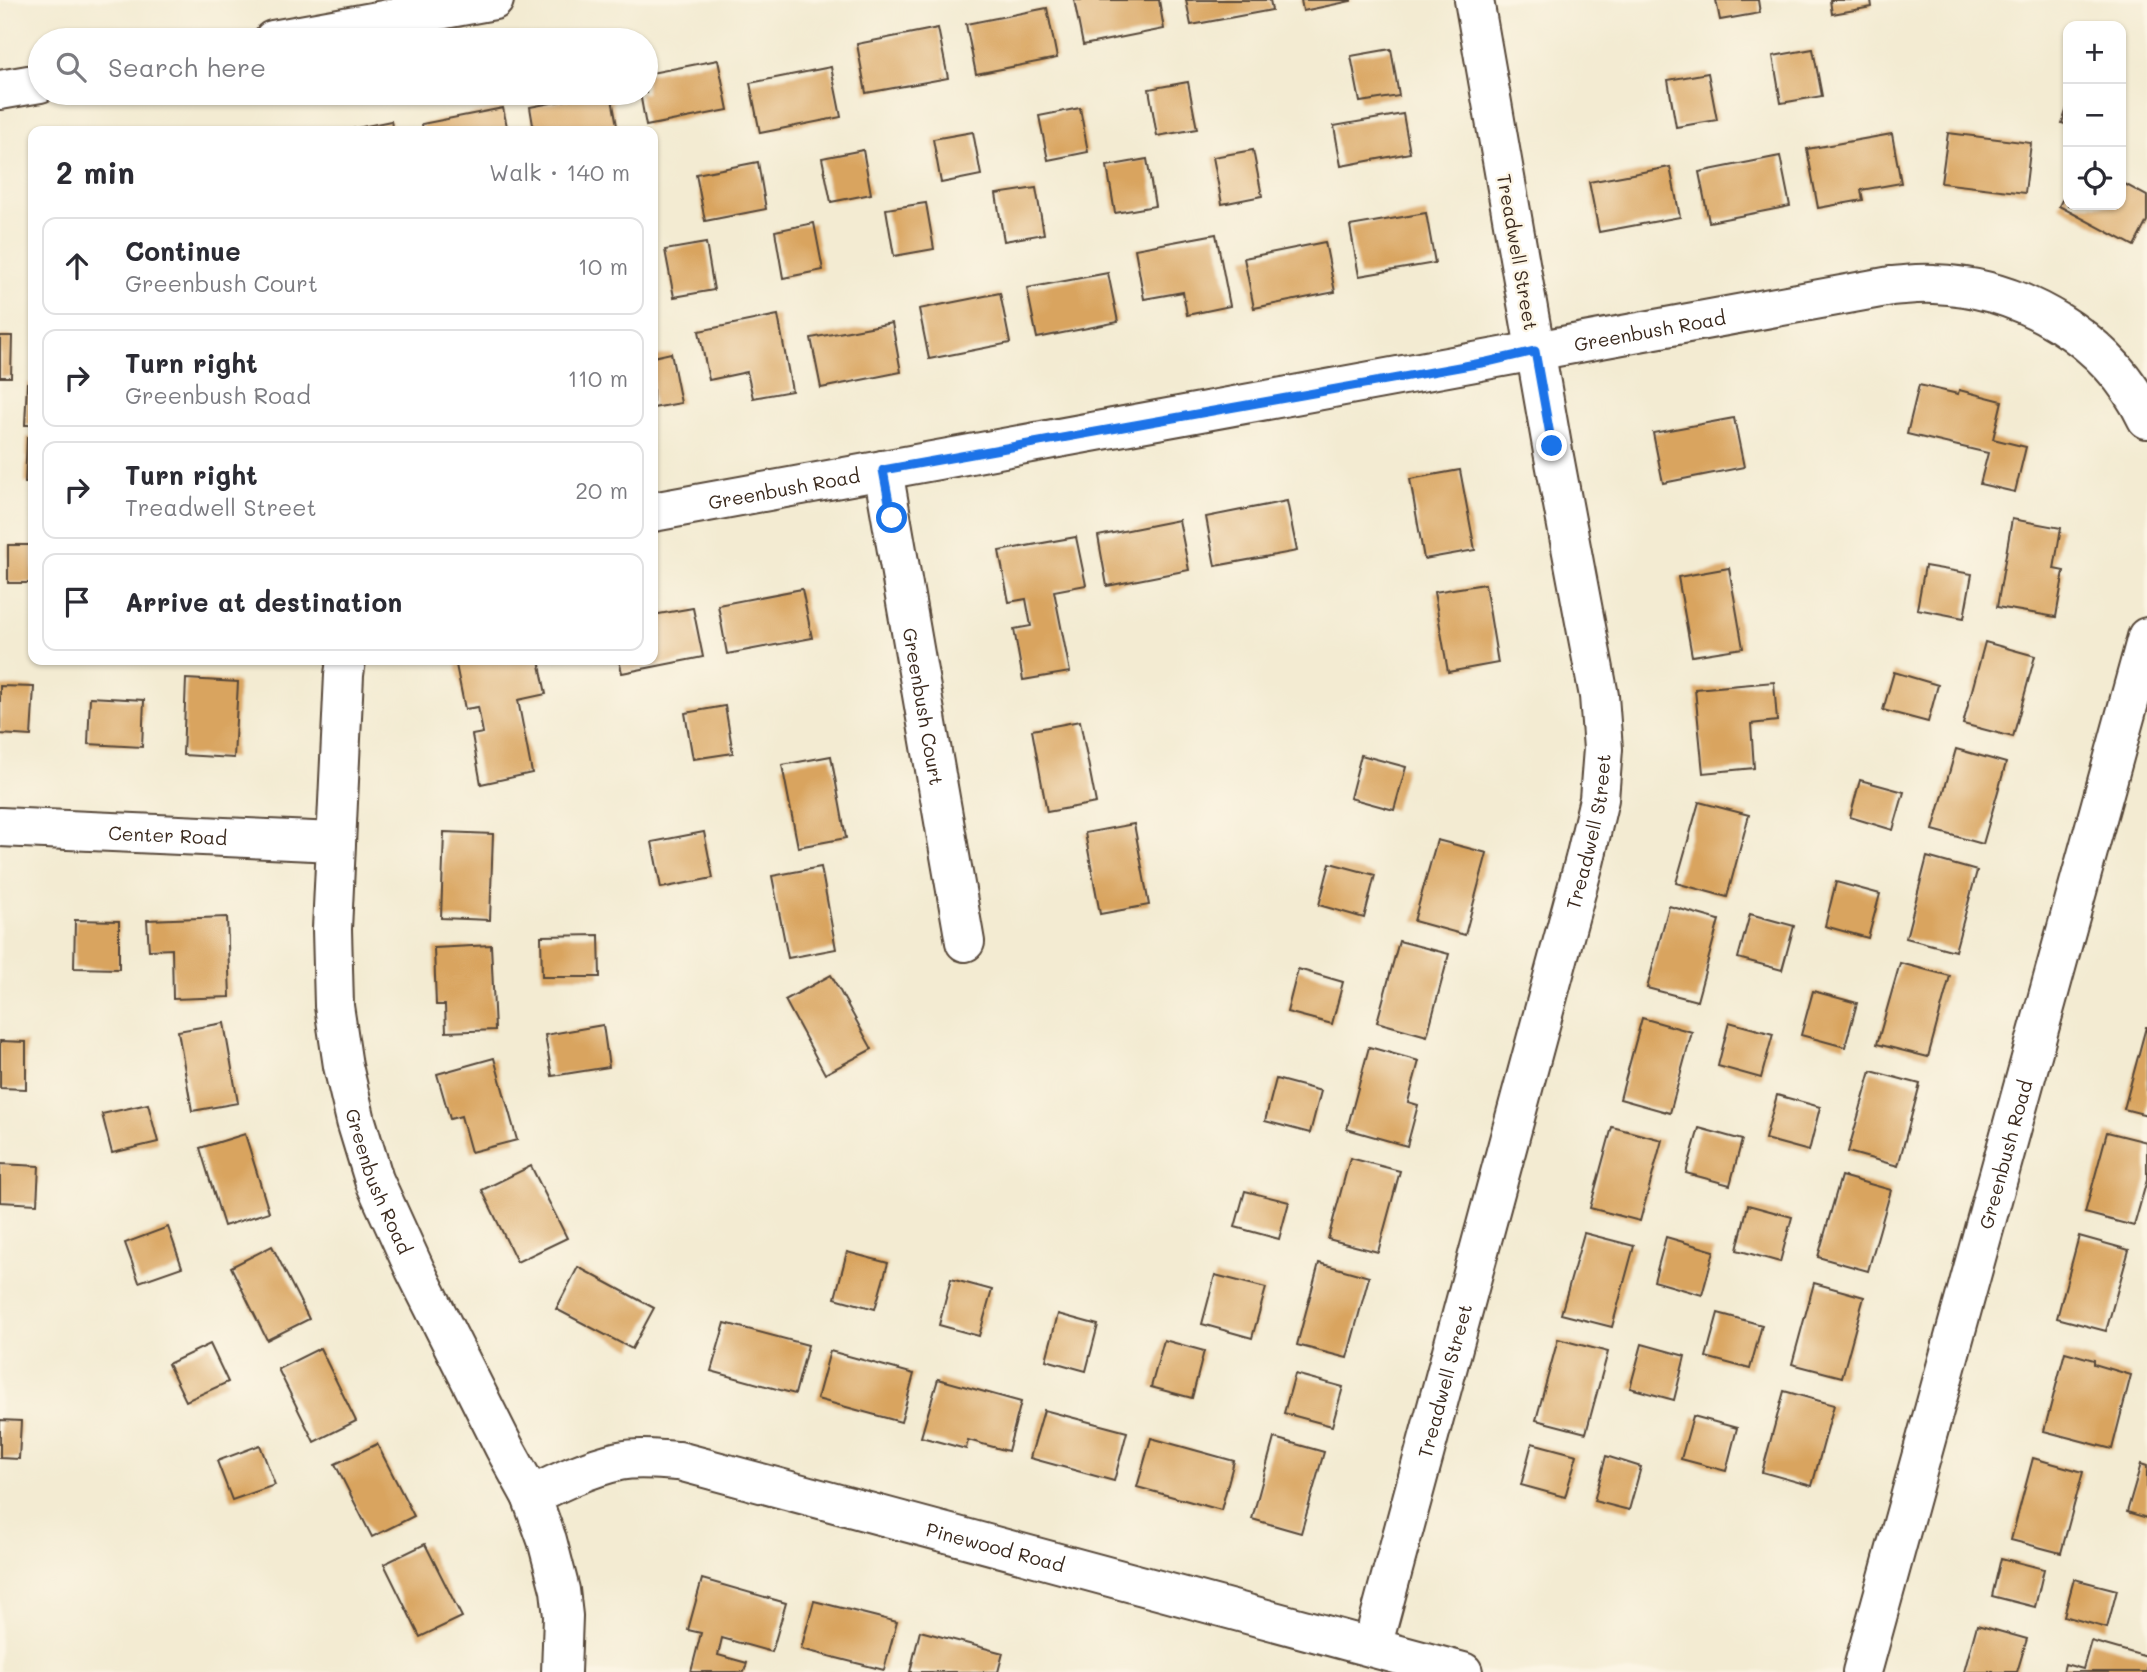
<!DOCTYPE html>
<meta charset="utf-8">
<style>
body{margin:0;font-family:Mali,sans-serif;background:#f7f7f7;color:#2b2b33}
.controls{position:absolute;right:21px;top:21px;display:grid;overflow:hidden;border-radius:14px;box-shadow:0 2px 5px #0004}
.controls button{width:63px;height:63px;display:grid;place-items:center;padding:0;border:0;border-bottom:2px solid #e1e1e2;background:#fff;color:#2b2b33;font:35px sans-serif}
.stop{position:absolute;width:21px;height:21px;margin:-16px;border:5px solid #1a73e8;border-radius:50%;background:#fff}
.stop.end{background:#1a73e8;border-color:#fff;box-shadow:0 2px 7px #0008}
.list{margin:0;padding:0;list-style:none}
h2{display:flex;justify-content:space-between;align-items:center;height:91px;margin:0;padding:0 28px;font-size:30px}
h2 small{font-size:23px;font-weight:400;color:#7c7c81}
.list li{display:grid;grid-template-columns:46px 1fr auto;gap:21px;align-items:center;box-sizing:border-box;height:98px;margin:0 14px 14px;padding:0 14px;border:2px solid #e1e1e2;border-radius:14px}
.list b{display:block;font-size:26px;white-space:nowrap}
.list p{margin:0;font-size:23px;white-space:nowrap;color:#7c7c81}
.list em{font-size:23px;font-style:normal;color:#7c7c81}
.icon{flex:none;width:38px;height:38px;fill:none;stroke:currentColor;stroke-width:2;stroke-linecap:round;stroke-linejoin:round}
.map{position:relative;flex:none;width:2147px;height:1672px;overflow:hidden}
.search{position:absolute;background:#fff;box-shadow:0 2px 5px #0004;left:28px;top:28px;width:630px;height:77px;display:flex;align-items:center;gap:18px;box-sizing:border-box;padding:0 24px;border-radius:38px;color:#7c7c81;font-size:26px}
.panel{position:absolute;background:#fff;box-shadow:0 2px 5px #0004;left:28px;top:126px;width:630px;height:539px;border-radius:14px}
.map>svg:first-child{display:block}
.building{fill:#d9a45e}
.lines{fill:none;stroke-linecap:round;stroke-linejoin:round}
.minor-casing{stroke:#574739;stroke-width:42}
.minor{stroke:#fff;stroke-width:38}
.route{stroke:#1a73e8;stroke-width:9}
.labels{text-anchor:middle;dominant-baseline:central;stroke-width:5;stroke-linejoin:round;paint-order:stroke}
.street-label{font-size:19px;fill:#3b2a1e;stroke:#fcf5e5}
</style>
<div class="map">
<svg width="2147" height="1672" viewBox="0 0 2147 1672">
<rect width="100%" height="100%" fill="#fcf5e5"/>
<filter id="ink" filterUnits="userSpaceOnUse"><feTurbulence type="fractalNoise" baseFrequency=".0143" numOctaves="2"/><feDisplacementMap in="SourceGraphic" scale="14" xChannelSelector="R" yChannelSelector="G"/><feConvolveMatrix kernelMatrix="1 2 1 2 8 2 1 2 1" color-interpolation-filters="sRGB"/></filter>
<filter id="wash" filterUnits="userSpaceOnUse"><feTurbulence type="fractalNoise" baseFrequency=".00686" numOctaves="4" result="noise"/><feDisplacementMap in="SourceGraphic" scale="28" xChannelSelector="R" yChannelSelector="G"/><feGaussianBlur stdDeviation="1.57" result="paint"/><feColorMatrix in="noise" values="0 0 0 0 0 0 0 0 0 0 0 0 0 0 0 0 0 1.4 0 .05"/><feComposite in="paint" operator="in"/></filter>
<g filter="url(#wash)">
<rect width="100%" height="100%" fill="#f3ebd2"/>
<g id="blocks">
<g class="building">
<path d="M1074,0H1159L1164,29L1083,45Z"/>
<path d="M1186,0H1270L1272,10L1191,25Z"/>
<path d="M1301,0H1351V1L1303,11Z"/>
<path d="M1716,0H1758L1760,13L1720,20Z"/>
<path d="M1830,0H1871L1872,7L1832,14Z"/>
<path d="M1047,8L1057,58L976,74L966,24Z"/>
<path d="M938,28L948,78L866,93L857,44Z"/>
<path d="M1391,49L1399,96L1360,102L1351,56Z"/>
<path d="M1813,49L1822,96L1781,103L1773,56Z"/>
<path d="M718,60L728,110L646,126L640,93H646V74Z"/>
<path d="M831,67L841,117L760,133L750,83Z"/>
<path d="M1708,73L1717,120L1676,127L1668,80Z"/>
<path d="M1188,82L1197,129L1157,136L1149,89Z"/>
<path d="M603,93H611L618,131H534L530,107Z"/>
<path d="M2068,105V125L2062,123Z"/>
<path d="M503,108L508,131H423L422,124Z"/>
<path d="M1080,108L1088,152L1048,160L1039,116Z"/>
<path d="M1403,114L1410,153L1341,166L1334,126Z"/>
<path d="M391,121L393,131H347V130Z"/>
<path d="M973,132L981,175L941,183L933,139Z"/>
<path d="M1948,133L2031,143L2025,193L1941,183Z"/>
<path d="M1892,134L1901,183L1861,190L1863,200L1818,208L1807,149Z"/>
<path d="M863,150L871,194L831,202L822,158Z"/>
<path d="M1253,150L1262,196L1222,204L1213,157Z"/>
<path d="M1780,156L1790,206L1709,222L1699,172Z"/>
<path d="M1147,159L1155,206L1115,213L1107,166Z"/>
<path d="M758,162L766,209L705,221L696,174Z"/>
<path d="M1670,167L1680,217L1599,232L1589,182Z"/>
<path d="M2121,182L2147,196V221L2134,246L2059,206L2068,188V205H2121Z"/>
<path d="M1036,188L1044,234L1004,241L996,194Z"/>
<path d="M926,203L934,249L894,256L886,209Z"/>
<path d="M1426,213L1435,263L1359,276L1350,226Z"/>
<path d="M814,223L823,270L783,278L775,231Z"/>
<path d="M1216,234L1230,306L1187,315L1183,292L1144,299L1135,249Z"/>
<path d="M1325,242L1335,292L1254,308L1244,258Z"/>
<path d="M706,243L714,290L674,297L665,250Z"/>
<path d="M1108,273L1118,322L1037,338L1027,288Z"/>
<path d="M1000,293L1010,343L929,359L919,309Z"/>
<path d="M778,315L792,391L753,398L747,372L709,380L699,331Z"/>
<path d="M892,323L901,372L821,388L811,338Z"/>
<path d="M0,336H12L11,377H0Z"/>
<path d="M671,353L681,403L653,408V357Z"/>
<path d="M27,383L33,384V425H25Z"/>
<path d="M1919,385L1958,394L1959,390L2002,401L1993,439L2026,447L2015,492L1980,484L1988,453L1907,434Z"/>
<path d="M1734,418L1744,467L1663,483L1653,433Z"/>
<path d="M27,437L33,438V483H25Z"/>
<path d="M1460,470L1475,550L1424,559L1410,479Z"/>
<path d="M1287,501L1297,551L1215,566L1206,517Z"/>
<path d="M2012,519L2061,528L2054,569L2064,571L2056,617L1997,607Z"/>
<path d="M1179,520L1189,570L1107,586L1098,536Z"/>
<path d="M1076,537L1086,585L1054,591L1070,672L1023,680L1014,629L1031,626L1026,599L1009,602L999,551Z"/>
<rect x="8" y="545" width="25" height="38"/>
<path d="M1925,566L1972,574L1964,618L1917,609Z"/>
<path d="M1729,568L1743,648L1692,656L1678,577Z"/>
<path d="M1485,584L1498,663L1448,672L1434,592Z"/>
<path d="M802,589L812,638L727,654L718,605Z"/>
<path d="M693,608L703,657L622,673L619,660H653V615Z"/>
<path d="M1985,642L2035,656L2013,737L1963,724Z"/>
<path d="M455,660H539L546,694L518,700L532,773L481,784L472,735L483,733L478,707L465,709Z"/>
<path d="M1894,672L1938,685L1928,722L1883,710Z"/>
<path d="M186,679L238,682L234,758L183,755Z"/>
<path d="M1774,682L1777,721L1751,724L1754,768L1703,773L1695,689Z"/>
<path d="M0,686L34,687L31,736L0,734Z"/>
<path d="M90,697L144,700L142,747L88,744Z"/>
<path d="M725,706L733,753L693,759L685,713Z"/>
<path d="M1080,721L1096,803L1047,812L1032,730Z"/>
<path d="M1956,749L2006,763L1983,844L1933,830Z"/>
<path d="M1361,755L1406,767L1394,810L1350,798Z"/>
<path d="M831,756L846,838L798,847L782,765Z"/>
<path d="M1860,780L1904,792L1893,830L1850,817Z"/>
<path d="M1699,802L1749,815L1727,897L1676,883Z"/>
<path d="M1134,824L1149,905L1100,914L1085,833Z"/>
<path d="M444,832L493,834L490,920L441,918Z"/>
<path d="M704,832L713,878L661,888L652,842Z"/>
<path d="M1437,840L1487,853L1465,935L1414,921Z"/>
<path d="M1927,857L1977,871L1955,951L1906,938Z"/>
<path d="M1330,863L1375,875L1364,918L1319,905Z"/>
<path d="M821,867L836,949L788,958L772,876Z"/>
<path d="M1836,882L1880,894L1868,938L1825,926Z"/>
<path d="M1669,906L1719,920L1697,1001L1647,988Z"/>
<path d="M1750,914L1794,926L1782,970L1738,958Z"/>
<path d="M227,917L230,997L173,999L172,949L149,950L147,920Z"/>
<path d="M75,920L119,921V969L74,968Z"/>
<path d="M599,935L600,977H542L541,936Z"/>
<path d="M1399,941L1449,954L1427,1036L1377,1022Z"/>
<path d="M491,945L495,1030L446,1032L445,1005H436L434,948Z"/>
<path d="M1900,963L1950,976L1928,1057L1877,1044Z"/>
<path d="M1298,969L1343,982L1332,1024L1287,1012Z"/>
<path d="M831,975L872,1049L825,1074L785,1000Z"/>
<path d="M1813,991L1857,1003L1845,1047L1801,1035Z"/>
<path d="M1642,1018L1692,1032L1670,1113L1620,1099Z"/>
<path d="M1729,1022L1773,1034L1761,1078L1718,1066Z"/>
<path d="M224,1023L238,1103L192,1111L178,1031Z"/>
<path d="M603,1025L609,1067L552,1076L545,1035Z"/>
<path d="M2146,1027H2147V1115L2124,1109Z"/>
<path d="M0,1041L26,1042V1089L0,1088Z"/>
<path d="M1369,1047L1419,1061L1408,1102L1418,1105L1407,1146L1347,1129Z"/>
<path d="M494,1058L517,1140L471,1152L461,1116L450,1119L437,1074Z"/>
<path d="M1871,1071L1920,1084L1898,1166L1848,1152Z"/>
<path d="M1276,1079L1321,1091L1310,1133L1265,1121Z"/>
<path d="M1777,1095L1820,1107L1809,1151L1765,1139Z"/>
<path d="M148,1104L158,1142L112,1153L102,1114Z"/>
<path d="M1612,1127L1662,1140L1640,1221L1590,1208Z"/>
<path d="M1699,1128L1742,1140L1730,1185L1686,1173Z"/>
<path d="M2107,1132L2147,1142V1180L2134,1226L2085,1213Z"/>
<path d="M245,1134L269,1212L224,1226L200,1148Z"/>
<path d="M1350,1158L1400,1171L1378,1252L1328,1239Z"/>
<path d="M0,1164L39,1166L37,1204L0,1202Z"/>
<path d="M531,1166L567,1238L517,1262L482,1190Z"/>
<path d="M1841,1176L1891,1190L1868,1271L1818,1257Z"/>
<path d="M1245,1191L1289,1202L1279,1239L1235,1227Z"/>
<path d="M1748,1205L1792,1217L1780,1262L1737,1250Z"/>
<path d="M168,1227L182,1267L139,1282L125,1243Z"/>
<path d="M1584,1233L1634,1246L1612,1327L1561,1314Z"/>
<path d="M2079,1236L2129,1250L2106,1331L2057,1318Z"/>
<path d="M1666,1237L1714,1251L1702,1295L1654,1281Z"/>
<path d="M272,1246L309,1319L267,1340L231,1267Z"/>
<path d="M847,1252L888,1263L875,1309L835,1298Z"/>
<path d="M1319,1263L1369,1277L1347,1358L1297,1345Z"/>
<path d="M578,1267L654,1308L632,1349L556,1309Z"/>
<path d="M1215,1275L1266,1288L1252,1338L1202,1324Z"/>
<path d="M951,1279L992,1290L979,1336L939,1325Z"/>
<path d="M1814,1283L1864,1297L1842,1377L1792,1364Z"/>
<path d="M1718,1313L1762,1325L1750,1369L1706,1357Z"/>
<path d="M1058,1314L1098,1325L1086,1371L1046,1360Z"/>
<path d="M725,1323L808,1345L795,1394L711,1371Z"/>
<path d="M1558,1339L1608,1352L1586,1433L1536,1420Z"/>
<path d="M1164,1340L1204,1351L1192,1398L1151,1387Z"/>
<path d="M210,1344L228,1382L186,1401L168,1364Z"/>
<path d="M1642,1344L1685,1356L1674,1400L1630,1388Z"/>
<path d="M320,1348L356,1421L314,1442L278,1369Z"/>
<path d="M830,1351L914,1374L901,1422L817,1399Z"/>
<path d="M2065,1352L2094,1360V1364L2131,1375L2112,1449L2044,1431Z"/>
<path d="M1295,1374L1343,1387L1332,1426L1284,1413Z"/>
<path d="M938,1379L1021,1402L1008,1451L968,1440L966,1449L921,1437Z"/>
<path d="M1784,1391L1834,1405L1812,1486L1762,1472Z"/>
<path d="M1044,1410L1127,1432L1114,1481L1030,1458Z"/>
<path d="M1693,1416L1737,1428L1726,1471L1681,1459Z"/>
<path d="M0,1420L21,1421L19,1459L0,1458Z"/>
<path d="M1151,1438L1234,1461L1221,1510L1137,1487Z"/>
<path d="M1274,1438L1324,1452L1301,1533L1252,1519Z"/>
<path d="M1532,1443L1577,1455L1565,1497L1521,1485Z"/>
<path d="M377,1444L414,1516L372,1537L335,1464Z"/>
<path d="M260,1445L275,1485L232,1500L217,1461Z"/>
<path d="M1606,1456L1641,1467L1629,1510L1594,1501Z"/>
<path d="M2033,1458L2083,1472L2061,1553L2011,1540Z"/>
<path d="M2141,1464L2147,1466V1518L2127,1512Z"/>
<path d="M425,1544L462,1617L420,1637L384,1564Z"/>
<path d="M2001,1558L2044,1569L2035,1607L1992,1596Z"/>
<path d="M702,1579L786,1603L772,1652L722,1638L718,1655L747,1663L744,1672H691L701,1633L688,1630Z"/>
<path d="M2074,1579L2117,1590L2107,1628L2064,1616Z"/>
<path d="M814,1601L897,1622L884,1670L801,1649Z"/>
<path d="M1977,1625L2027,1639L2017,1672H1964Z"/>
<path d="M920,1631L1003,1653L998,1672H910Z"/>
<path d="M2091,1641L2147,1657V1672H2063L2065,1664L2083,1669Z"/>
</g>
</g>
</g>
<g filter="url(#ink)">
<use href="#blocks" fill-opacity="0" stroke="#574739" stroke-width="2"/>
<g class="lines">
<defs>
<g id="minor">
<path d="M273,40L494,0"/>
<path d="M0,90L40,83"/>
<path id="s1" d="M883,470L965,942"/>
<path id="s2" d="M653,512L1891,286C1906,285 1920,283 1934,284C2022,287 2109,339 2147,419"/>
<path id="s3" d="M346,660L344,675L332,929L334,1006L343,1066L356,1121L374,1180L415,1270L504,1447L531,1496L547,1540L560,1590L563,1616L561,1672"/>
<path id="s4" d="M0,827L335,842"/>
<path id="s5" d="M531,1496C559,1482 588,1468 619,1461C638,1457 660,1460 679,1461L1463,1672"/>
<path id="s6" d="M1372,1647L1585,859L1599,799L1603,749L1599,696L1552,446L1474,0"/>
<path id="s7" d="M1862,1672L2147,637"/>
</g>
</defs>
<use href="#minor" class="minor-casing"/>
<use href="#minor" class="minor"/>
</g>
</g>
<g class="lines" filter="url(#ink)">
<path class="route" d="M892,518L883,470L1487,362L1535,351L1552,446"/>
</g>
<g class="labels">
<g class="street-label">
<text transform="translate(1518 252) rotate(80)">Treadwell Street</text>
<text stroke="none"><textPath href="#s2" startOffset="1013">Greenbush Road</textPath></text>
<text stroke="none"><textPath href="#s2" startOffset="133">Greenbush Road</textPath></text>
<text stroke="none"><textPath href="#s1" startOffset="240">Greenbush Court</textPath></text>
<text stroke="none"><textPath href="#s6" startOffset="844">Treadwell Street</textPath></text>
<text stroke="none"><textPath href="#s4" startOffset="168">Center Road</textPath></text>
<text stroke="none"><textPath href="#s7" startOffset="537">Greenbush Road</textPath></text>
<text stroke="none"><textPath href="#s3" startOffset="528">Greenbush Road</textPath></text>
<text stroke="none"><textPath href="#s6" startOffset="276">Treadwell Street</textPath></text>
<text stroke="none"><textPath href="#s5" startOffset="483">Pinewood Road</textPath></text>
</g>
</g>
</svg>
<div class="controls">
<button>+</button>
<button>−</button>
<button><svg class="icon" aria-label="locate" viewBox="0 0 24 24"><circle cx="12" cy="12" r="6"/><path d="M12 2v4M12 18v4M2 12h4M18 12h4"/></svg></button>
</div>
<div class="stop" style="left:892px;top:518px"></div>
<div class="stop end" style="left:1552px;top:446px"></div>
<div class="search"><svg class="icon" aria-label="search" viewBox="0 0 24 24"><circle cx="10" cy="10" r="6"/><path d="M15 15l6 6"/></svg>Search here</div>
<section class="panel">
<h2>2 min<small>Walk · 140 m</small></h2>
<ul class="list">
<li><svg class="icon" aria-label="ahead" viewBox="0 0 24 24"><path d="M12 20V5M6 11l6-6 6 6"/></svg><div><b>Continue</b><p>Greenbush Court</p></div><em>10 m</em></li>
<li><svg class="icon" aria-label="right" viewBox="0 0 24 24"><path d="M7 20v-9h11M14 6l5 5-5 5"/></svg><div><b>Turn right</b><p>Greenbush Road</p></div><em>110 m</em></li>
<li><svg class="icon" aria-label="right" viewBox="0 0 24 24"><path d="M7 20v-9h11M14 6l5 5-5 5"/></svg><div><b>Turn right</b><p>Treadwell Street</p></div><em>20 m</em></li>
<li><svg class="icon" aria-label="arrive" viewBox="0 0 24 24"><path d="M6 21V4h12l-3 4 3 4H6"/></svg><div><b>Arrive at destination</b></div></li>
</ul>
</section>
</div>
